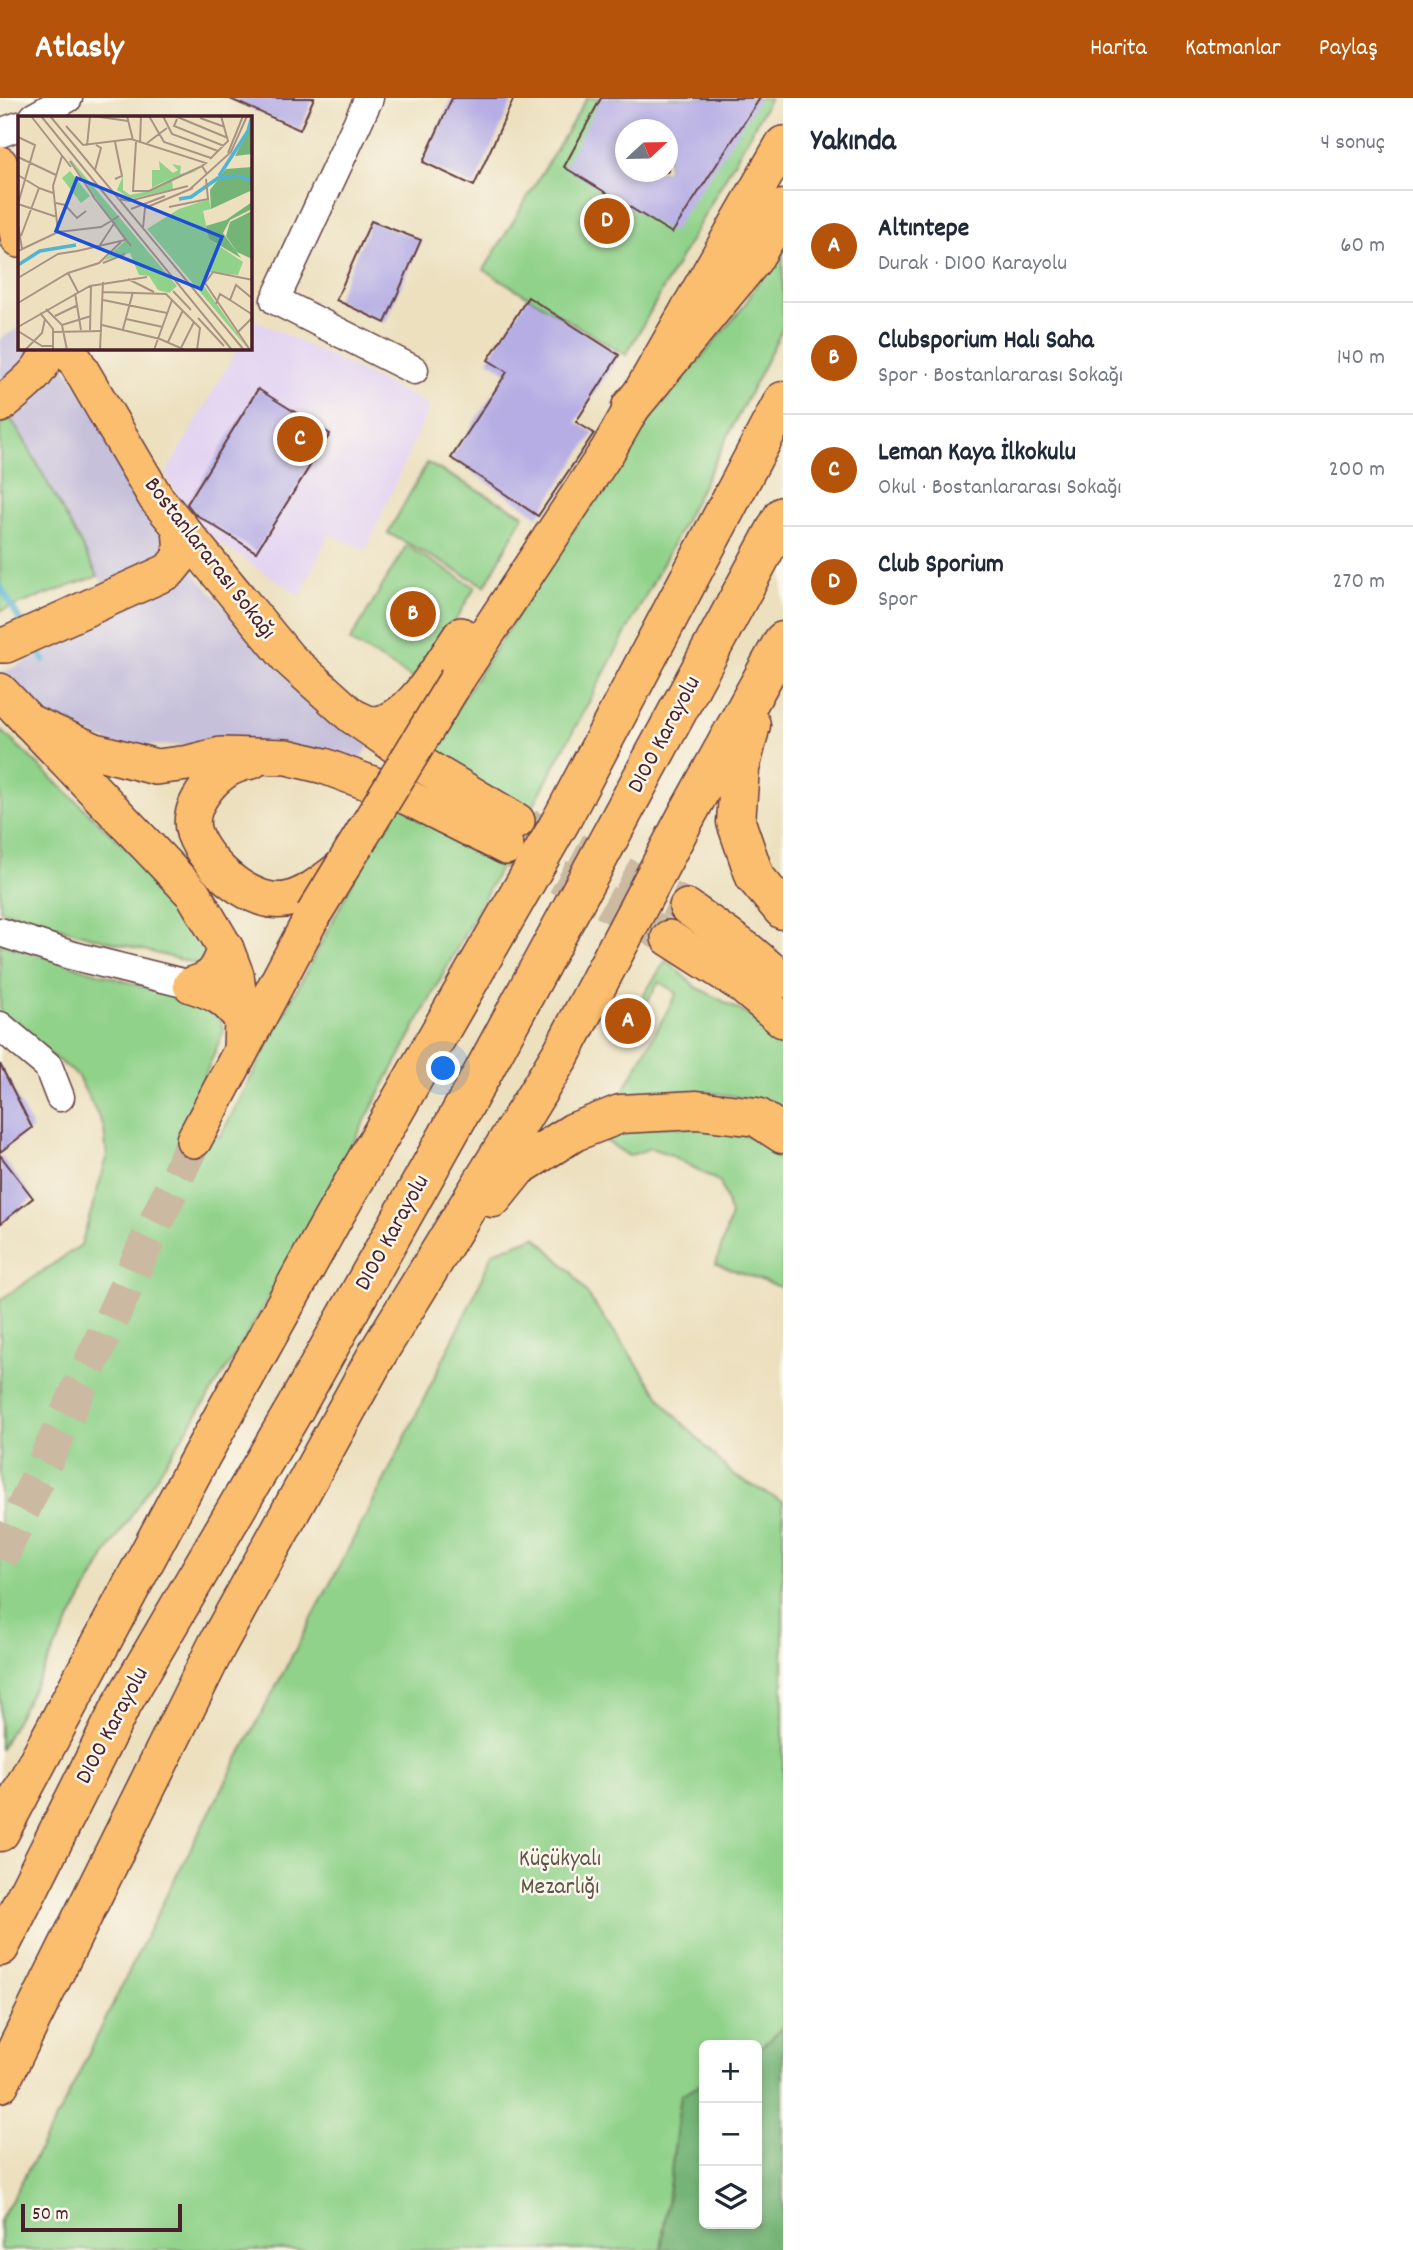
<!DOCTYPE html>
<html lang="tr">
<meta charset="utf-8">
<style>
body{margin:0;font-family:Dekko,sans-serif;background:#f6f6f7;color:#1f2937}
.controls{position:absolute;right:21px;bottom:21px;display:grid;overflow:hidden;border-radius:10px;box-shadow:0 4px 10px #0003}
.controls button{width:63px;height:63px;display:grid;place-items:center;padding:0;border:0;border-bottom:2px solid #e0e1e3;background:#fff;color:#1f2937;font:35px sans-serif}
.compass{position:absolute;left:615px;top:21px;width:63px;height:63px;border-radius:50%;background:#fff;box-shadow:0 4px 10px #0003;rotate:68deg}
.scale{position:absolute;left:21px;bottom:18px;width:161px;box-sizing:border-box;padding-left:7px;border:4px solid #4a1f2b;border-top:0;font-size:19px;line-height:24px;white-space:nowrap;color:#4a1f2b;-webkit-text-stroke:5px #fbf7ec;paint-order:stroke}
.you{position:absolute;left:444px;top:971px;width:24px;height:24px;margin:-18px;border:5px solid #fff;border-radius:50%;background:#1a73e8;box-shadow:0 0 0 10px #1a73e833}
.badge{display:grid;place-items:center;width:46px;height:46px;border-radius:50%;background:#b45309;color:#fff;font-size:23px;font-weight:700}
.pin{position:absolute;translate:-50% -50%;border:4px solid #fff;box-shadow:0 2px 7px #0006}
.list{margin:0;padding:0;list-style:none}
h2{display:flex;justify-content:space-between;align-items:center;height:91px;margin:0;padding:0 28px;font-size:30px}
h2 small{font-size:23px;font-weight:400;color:#747a83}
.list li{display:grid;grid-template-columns:46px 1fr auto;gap:21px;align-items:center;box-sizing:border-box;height:112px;padding:0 28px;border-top:2px solid #e0e1e3}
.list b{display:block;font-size:26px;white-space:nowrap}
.list p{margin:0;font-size:23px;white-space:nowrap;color:#747a83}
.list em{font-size:23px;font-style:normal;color:#747a83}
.icon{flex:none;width:38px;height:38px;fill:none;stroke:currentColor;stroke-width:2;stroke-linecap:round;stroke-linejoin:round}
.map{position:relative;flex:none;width:783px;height:2152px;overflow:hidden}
header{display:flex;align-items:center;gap:42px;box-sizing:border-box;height:98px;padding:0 35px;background:#b45309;color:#fff}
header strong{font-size:33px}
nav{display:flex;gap:38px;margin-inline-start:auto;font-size:24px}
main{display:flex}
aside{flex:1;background:#fff}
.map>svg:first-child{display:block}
.built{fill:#e3d3f2}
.industrial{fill:#c6c0da}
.green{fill:#90d28a;stroke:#6d785a;stroke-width:2;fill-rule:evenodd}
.forest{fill:#74b476;stroke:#5f6a50;stroke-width:2}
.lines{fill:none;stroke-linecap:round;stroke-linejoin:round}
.stream{stroke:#53b3d2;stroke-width:6}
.building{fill:#b5ade4;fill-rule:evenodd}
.major-tunnel{stroke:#ccb9a1;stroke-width:35;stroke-dasharray:35 18;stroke-linecap:butt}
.minor-casing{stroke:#623c41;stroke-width:31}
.major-casing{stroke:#623c41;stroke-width:38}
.highway-casing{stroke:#623c41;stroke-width:41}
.minor{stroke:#fff;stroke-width:28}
.major{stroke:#fbbd6e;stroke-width:35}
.highway{stroke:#fbbd6e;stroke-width:38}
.major-bridge-casing{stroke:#623c41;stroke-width:38;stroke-linecap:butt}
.major-bridge{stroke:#fbbd6e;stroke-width:35}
.labels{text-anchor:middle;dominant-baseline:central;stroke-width:5;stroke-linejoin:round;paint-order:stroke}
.street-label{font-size:24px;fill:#4a1f2b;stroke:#fbf7ec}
.park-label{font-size:24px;fill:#5f5548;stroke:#fbf7ec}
.inset-river{fill:none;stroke:#53b3d2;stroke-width:3.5}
.inset-road{fill:none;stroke:#ab9384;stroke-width:2}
.view{fill:#1d4ed8;fill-opacity:0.15;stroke:#1d4ed8;stroke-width:3.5}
.inset-edge{fill:none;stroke:#4a1f2b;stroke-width:3.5}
</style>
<header>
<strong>Atlasly</strong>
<nav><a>Harita</a><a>Katmanlar</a><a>Paylaş</a></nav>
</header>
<main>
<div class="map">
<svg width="783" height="2152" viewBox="0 0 783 2152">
<rect width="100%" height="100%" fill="#fbf7ec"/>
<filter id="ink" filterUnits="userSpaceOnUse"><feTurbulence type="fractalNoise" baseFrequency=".0143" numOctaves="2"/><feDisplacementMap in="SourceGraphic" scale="14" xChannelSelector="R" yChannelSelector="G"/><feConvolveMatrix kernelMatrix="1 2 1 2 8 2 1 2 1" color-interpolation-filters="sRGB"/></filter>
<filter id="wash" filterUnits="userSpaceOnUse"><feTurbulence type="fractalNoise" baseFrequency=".00686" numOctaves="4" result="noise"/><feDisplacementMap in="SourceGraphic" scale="28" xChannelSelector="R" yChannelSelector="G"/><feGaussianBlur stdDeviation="1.57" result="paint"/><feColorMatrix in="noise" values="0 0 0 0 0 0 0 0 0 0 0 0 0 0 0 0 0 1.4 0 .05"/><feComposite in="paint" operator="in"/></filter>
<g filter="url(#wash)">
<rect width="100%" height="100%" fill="#ece0bf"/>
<path class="built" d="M255,222L430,307L366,452L329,436L300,498L196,430L166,376L238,250H250V230Z"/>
<path class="industrial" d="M19,230V250H54L196,477L285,576L369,648L356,669L205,647L118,648L43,615L0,575L52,552L119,508L98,478L26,345L0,304V240Z"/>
<g class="green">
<path d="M587,0H770L626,257L484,172ZM626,32H668V74H626Z"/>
<path d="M783,142V230L663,465L299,1146L238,1253L105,1458L0,1652V1202L81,1147L107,1060L104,1029L77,977L0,918V845L216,911L224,932L185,1024L220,1039L393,707L631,344L744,208Z"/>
<path d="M0,304L26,345L98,478L0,513Z"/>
<path d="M427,365L524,417L485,488L388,435Z"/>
<path d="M406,448L475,489L419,584L350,543Z"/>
<path d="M0,631L179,800L215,848L206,868L89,838L0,812Z"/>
<path d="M666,862L696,889L749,917L783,950V1013C729,991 675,988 619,1001L677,895L659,884L636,923L630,919Z"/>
<path d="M653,1028C703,1029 737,1029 783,1050V1190L716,1166L731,1117L720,1084L669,1056L650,1050L629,1058L606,1043L619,1036Z"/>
<path d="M536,1139L573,1176L668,1310L733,1377L783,1404V1930L757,1952V1947H704V1984L681,1997L661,2152H0V2123L64,2006L170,1790L383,1385L473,1200L493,1154Z"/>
</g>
<path class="forest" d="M783,1930V2152H661L681,1997L704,1984V2126H757V1952Z"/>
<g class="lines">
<g class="stream">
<path d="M0,488L23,527"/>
<path d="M35,546L44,562"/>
</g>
</g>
<g id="blocks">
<g class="building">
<path d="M228,0H314L300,32Z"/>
<path d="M452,0H514L474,88L423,64Z"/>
<path d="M601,0H760L672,135L564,69ZM626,32H668V74H626Z"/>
<path d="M371,123L421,142L385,225L336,202Z"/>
<path d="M528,199L619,257L576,324L594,335L538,418L451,360L507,274L488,262Z"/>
<path d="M258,291L330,336L256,454L195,416L187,406Z"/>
<path d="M0,966L32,1030L0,1054Z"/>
<path d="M0,1057L33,1100L0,1126Z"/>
</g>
</g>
</g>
<g filter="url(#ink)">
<use href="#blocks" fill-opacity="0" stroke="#623c41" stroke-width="2"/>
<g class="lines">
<g class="major-tunnel">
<path d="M528,728L687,809"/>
<path d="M512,752L669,840"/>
<path d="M0,1461L194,1042"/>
</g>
<defs>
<g id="minor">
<path d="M369,0L275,202L414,272"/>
<path d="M34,19L68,0"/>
<path d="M0,35L19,28"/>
<path d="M0,834L70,857L191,887"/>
<path d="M0,928L48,968L60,999"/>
</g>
<g id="major">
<path d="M0,66L19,142"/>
<path d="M68,250L156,400L288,560L351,617L426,669L517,723"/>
<path d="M0,307C17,292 45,274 48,250"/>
<path d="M0,547H6L169,473L182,457L180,429"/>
<path d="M457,581L608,352L783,46"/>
<path d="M0,593L194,797L226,851L236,877L242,921L241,952"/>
<path d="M354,619C360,621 368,627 375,626C411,624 442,564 461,537"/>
<path d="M29,624L95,653L156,669L189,665L221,657L287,659L324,668L407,699L506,749"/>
<path d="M252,663C234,666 222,673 210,686C199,699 188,717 194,735C206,768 254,811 290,801C309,796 326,781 341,770"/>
<path d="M687,809L749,853L783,882"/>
<path d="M669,840L739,885L783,922"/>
<path d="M226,851C217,873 215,880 191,887C216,895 226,900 242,921"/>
<path d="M194,1042L313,817"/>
</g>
<g id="highway">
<path d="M631,309L753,161L783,111"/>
<path d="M751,627L740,671L736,724L755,779L783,812"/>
<path d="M493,1100L518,1069L574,1034L620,1016L697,1012L757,1019L783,1036"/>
<path d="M0,1734L201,1358L332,1122L562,721L783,303"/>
<path d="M0,1849L121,1608L294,1312L482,976L783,418"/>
<path d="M0,1985L217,1547L379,1253L561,956L688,715L783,543"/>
</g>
</defs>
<use href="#minor" class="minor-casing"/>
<use href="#major" class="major-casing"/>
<use href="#highway" class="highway-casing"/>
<use href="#minor" class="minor"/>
<use href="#major" class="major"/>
<use href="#highway" class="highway"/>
<defs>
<path id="major-bridge" d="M313,817L457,581"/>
</defs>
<use href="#major-bridge" class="major-bridge-casing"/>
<use href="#major-bridge" class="major-bridge"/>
</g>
</g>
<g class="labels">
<g class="street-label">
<text transform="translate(209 461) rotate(52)">Bostanlararası Sokağı</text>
<text transform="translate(665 637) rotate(-62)">D100 Karayolu</text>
<text transform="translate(393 1135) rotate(-61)">D100 Karayolu</text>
<text transform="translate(113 1628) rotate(-62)">D100 Karayolu</text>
</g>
<g class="park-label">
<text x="560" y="1762">Küçükyalı<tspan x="560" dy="28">Mezarlığı</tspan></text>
</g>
</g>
<g transform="translate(18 18)">
<rect width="234" height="234" fill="#ece0bf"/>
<path d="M49,39L159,170L151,177L140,174L131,160L121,159L112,137L86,144L107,125ZM141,45L155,57L160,54L154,48L163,50L162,58L181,54L154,64L155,73L113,83L99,74L105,60V74L112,79L131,75L153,62L134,72V54H142ZM52,55L72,80L63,87L44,62ZM191,83L193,93L185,95L191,123L225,146L220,159L191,156L186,170L231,234L129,113L161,93Z" fill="#90d28a"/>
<path d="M234,0V38L217,40L230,16ZM234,51V79L232,75L193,93L192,74L208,53ZM234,86V93L212,104L205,117L223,142L191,123L188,110L208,104ZM234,95H235L234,143L219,136L208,120L212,106Z" fill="#74b476"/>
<path class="inset-river" d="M201,60L230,15L234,0M161,83L173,81L200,62L220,60L235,65M0,149L22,135L58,129"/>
<path class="inset-road" d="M13,0L53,51M23,0L214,234M32,0L226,234M75,0L110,5M109,0L115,24M131,0L146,26L193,42M145,0L154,18L200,35M157,0L210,22M182,2L207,11M159,3L156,10L206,30M48,10L65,29L113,23L188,47L184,50L189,58M0,21L17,29L0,88M118,26L115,75H131L184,50M122,26L123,0M129,27L149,12M69,30L72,0M210,37L225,0M0,41L38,59M192,43L210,25L203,0M52,45L76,81M77,54L83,32L78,29M0,59L21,72M97,63L104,60L97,26M171,74L213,36L229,0M74,79L113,130M102,83L111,85L170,70M38,87L47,89L59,102L68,95M0,88L39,101M151,91L190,83L188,63M113,93L147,80M0,108L4,133M125,112L127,92L175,72M40,116L35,70L44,40M3,120L21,72L35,77M82,129L97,106M0,135L40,116L83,111L101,100M59,135L107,124M85,147L107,138M50,157L60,176M0,162L40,138L59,135M110,163L136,176M155,175L173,194M85,176L148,178L182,212L179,234M57,177L63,214M85,184L149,197M212,184L235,199M0,187L50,157L81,147L103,126M198,188L202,178L212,184L218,169L235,183M28,193L44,209L49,234M37,200L60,189M180,202L206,230M27,203L35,213V234M108,203L145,211M44,209L73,200M84,209L142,223L167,234M0,211L72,170L129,161M105,213L115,176M72,214L73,170M0,215L24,230H36M36,216L84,215M219,217L235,201M150,226L165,194M163,232L176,206M7,234L24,217L27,203L22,197M82,234L85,166M136,234L154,184M232,234L187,167L195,156L235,164"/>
<path class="view" d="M59,62L204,121L183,173L38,115Z"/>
<rect width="234" height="234" class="inset-edge"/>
</g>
</svg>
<div class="controls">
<button>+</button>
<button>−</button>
<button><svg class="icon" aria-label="layers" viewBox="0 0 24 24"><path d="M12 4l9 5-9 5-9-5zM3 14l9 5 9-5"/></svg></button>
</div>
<svg class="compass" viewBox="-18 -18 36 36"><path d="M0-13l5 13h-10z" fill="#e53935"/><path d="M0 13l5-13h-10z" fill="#747a83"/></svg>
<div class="scale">50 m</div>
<div class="you"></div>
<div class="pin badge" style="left:628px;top:923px">A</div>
<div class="pin badge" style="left:413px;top:516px">B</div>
<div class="pin badge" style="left:300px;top:341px">C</div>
<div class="pin badge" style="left:607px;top:123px">D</div>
</div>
<aside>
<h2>Yakında<small>4 sonuç</small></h2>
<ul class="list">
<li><span class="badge">A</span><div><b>Altıntepe</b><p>Durak · D100 Karayolu</p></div><em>60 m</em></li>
<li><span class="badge">B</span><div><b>Clubsporium Halı Saha</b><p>Spor · Bostanlararası Sokağı</p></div><em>140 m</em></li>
<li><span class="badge">C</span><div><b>Leman Kaya İlkokulu</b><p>Okul · Bostanlararası Sokağı</p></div><em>200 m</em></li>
<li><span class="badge">D</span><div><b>Club Sporium</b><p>Spor</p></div><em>270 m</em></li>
</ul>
</aside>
</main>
